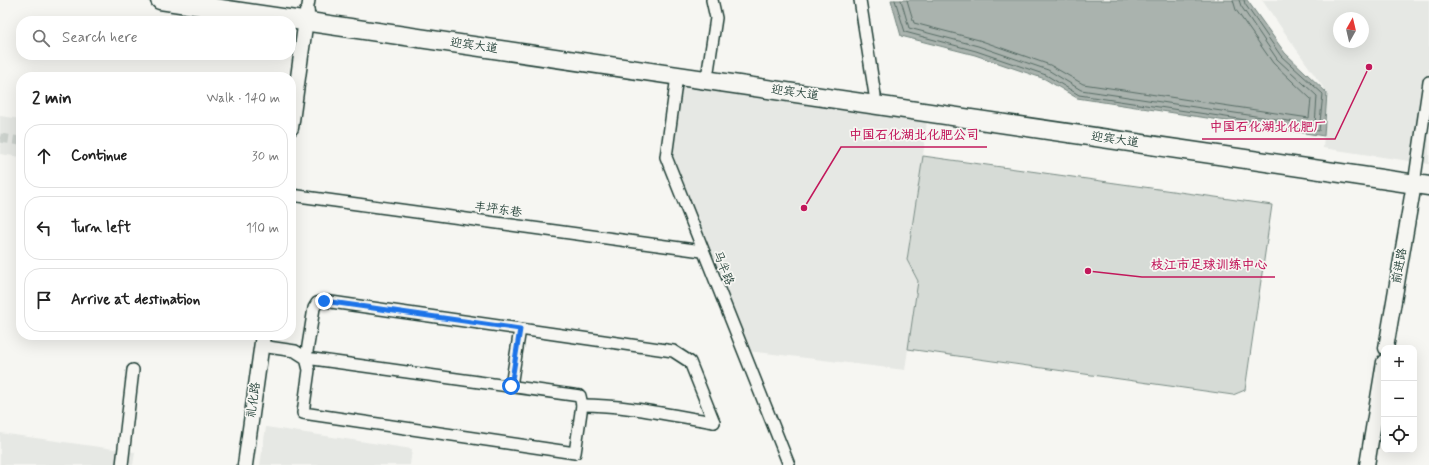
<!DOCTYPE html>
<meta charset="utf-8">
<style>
body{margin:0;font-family:Mynerve,"LXGW WenKai TC",sans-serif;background:#f6f6f6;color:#222}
.controls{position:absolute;right:12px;bottom:12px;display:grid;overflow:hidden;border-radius:8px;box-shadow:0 4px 16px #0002}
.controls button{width:36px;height:36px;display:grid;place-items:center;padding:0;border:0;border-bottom:1px solid #e0e0e0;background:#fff;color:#222;font:20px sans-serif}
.compass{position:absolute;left:1333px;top:12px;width:36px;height:36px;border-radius:50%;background:#fff;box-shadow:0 4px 16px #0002;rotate:8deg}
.stop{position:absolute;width:12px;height:12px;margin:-9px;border:3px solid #1a73e8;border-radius:50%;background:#fff}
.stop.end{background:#1a73e8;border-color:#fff;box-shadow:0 1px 4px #0008}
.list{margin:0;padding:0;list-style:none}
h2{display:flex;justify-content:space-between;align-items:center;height:52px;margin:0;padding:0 16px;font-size:17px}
h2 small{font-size:13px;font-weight:400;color:#767676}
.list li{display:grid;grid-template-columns:26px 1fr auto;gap:12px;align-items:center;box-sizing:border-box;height:64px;margin:0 8px 8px;padding:0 8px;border:1px solid #e0e0e0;border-radius:16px}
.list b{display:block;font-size:15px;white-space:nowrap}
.list em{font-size:13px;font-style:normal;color:#767676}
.icon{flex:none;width:22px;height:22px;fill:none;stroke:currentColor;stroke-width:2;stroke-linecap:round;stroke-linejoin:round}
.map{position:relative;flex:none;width:1429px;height:465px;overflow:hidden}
.search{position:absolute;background:#fff;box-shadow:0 4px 16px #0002;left:16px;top:16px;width:280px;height:44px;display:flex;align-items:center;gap:10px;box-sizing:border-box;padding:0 14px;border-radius:16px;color:#767676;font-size:15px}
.panel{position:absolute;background:#fff;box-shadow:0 4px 16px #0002;left:16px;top:72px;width:280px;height:268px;border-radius:16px}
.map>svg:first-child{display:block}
.built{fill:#e6e8e4;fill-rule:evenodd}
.green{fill:#d6dbd6;stroke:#7a8c85}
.water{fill:#aab3ae;stroke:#72847d}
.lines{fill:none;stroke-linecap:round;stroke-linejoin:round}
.shore{stroke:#576c65;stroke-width:1}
.pedestrian-tunnel{stroke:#cbd1cc;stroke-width:9;stroke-dasharray:9 4.5;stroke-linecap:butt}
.minor-casing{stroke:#1f3d34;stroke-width:14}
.tertiary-casing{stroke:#1f3d34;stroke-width:17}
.primary-casing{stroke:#1f3d34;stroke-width:21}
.minor{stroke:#f6f6f2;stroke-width:11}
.tertiary{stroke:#f6f6f2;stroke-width:14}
.primary{stroke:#f6f6f2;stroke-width:18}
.route{stroke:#1a73e8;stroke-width:5}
.labels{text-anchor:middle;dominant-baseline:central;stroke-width:3.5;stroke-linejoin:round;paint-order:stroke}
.street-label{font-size:12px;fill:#1f3d34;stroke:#f6f6f2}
.leader{fill:none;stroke:#c2185b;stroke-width:1.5}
.callout-dot{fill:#c2185b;stroke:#f6f6f2;stroke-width:1.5}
.callout-label{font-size:13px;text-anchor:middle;font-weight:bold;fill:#c2185b;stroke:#f6f6f2;stroke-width:3.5;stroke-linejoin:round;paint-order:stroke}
</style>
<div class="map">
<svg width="1429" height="465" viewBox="0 0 1429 465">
<rect width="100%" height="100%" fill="#f6f6f2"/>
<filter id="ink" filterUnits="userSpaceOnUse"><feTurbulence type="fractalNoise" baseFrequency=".025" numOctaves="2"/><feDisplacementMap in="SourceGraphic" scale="8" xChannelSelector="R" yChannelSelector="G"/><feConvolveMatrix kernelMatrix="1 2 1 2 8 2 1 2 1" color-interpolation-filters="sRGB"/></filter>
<g filter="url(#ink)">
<g class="built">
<path d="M1262,0H1429V164L1323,148L1327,93ZM1339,18H1363V42H1339Z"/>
<path d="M682,85L927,120L923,156L907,260L918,281L905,370L748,351L673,155Z"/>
<path d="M0,116L21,119V157L0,154Z"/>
<path d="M266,427L412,449L410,465H260Z"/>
<path d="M0,433L135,452L133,465H0Z"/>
</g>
<path class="green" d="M923,156L1272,205L1245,390L1233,395L908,349L918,281L907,260Z"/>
<path class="water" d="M891,0H1247L1285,53L1327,93L1324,136L1077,98L1045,79L975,55L901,36Z"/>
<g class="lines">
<g class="shore">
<path d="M895,0L905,32L976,51L1046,75L1079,95L1319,131L1323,94L1281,56L1245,4L1244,0"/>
<path d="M901,0L909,28L978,46L1048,70L1081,90L1315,125L1317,96L1277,59L1241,6L1239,0"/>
<path d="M907,0L914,23L979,40L1050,65L1083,84L1309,118L1311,99L1273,63L1236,10L1233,0"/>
</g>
<path class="pedestrian-tunnel" d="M0,138L21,141"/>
<defs>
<g id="minor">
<path d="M860,0L875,95"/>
<path d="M307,12L309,0"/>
<path d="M708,71L716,18L712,0"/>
<path d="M677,76L666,157L789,465"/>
<path d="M1414,184L1429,82"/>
<path d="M291,195L702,251"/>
<path d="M520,329L673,351L690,362L714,422"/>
<path d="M261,346L295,351L306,358L309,370L303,413L575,453L582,405L580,396L306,358L314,308L317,303L324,301L520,329L511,386"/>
<path d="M582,405C626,405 670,415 714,422"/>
<path d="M122,465L133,370"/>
</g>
<g id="tertiary">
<path d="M291,128L307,12"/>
<path d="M1386,348L1414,184"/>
<path d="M245,465L263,335"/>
<path d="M1367,465L1384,362"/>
</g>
<path id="primary" d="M160,0L1429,186"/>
</defs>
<use href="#minor" class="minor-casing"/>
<use href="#tertiary" class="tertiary-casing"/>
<use href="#primary" class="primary-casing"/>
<use href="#minor" class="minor"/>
<use href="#tertiary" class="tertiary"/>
<use href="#primary" class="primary"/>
</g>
</g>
<g class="lines" filter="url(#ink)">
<path class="route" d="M324,301L520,329L511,386"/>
</g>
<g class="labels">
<g class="street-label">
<text transform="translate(474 46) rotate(8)">迎宾大道</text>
<text transform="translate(795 93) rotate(8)">迎宾大道</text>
<text transform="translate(1115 140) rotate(8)">迎宾大道</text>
<text transform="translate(498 210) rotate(8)">丰坪东巷</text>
<text transform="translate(1400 266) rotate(-80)">前进路</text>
<text transform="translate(723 268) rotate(68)">马半路</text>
<text transform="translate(254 400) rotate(-82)">礼化路</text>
</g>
</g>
<path class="leader" d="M1369 67L1335 139H1202M804 208L841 147H987M1088 271L1142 277H1275"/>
<g class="callout-dot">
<circle cx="1369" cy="67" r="4"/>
<circle cx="804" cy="208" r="4"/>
<circle cx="1088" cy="271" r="4"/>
</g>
<g class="callout-label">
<text x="1268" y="131">中国石化湖北化肥厂</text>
<text x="914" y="139">中国石化湖北化肥公司</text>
<text x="1209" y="269">枝江市足球训练中心</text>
</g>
</svg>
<div class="controls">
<button>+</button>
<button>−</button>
<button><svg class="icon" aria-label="locate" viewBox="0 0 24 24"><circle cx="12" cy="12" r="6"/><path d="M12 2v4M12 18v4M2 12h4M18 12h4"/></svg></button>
</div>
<svg class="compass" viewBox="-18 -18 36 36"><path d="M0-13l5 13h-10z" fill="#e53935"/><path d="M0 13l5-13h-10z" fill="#767676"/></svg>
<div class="stop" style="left:511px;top:386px"></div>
<div class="stop end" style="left:324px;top:301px"></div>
<div class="search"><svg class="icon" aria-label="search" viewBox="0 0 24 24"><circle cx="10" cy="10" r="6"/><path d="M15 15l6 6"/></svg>Search here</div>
<section class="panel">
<h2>2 min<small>Walk · 140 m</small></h2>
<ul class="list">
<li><svg class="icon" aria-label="ahead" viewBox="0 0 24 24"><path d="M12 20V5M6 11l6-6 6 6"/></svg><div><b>Continue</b></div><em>30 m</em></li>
<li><svg class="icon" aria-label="left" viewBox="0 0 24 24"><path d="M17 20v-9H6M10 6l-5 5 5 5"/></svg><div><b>Turn left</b></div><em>110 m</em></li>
<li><svg class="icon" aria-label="arrive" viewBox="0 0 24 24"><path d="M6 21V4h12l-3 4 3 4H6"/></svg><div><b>Arrive at destination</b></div></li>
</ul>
</section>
</div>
